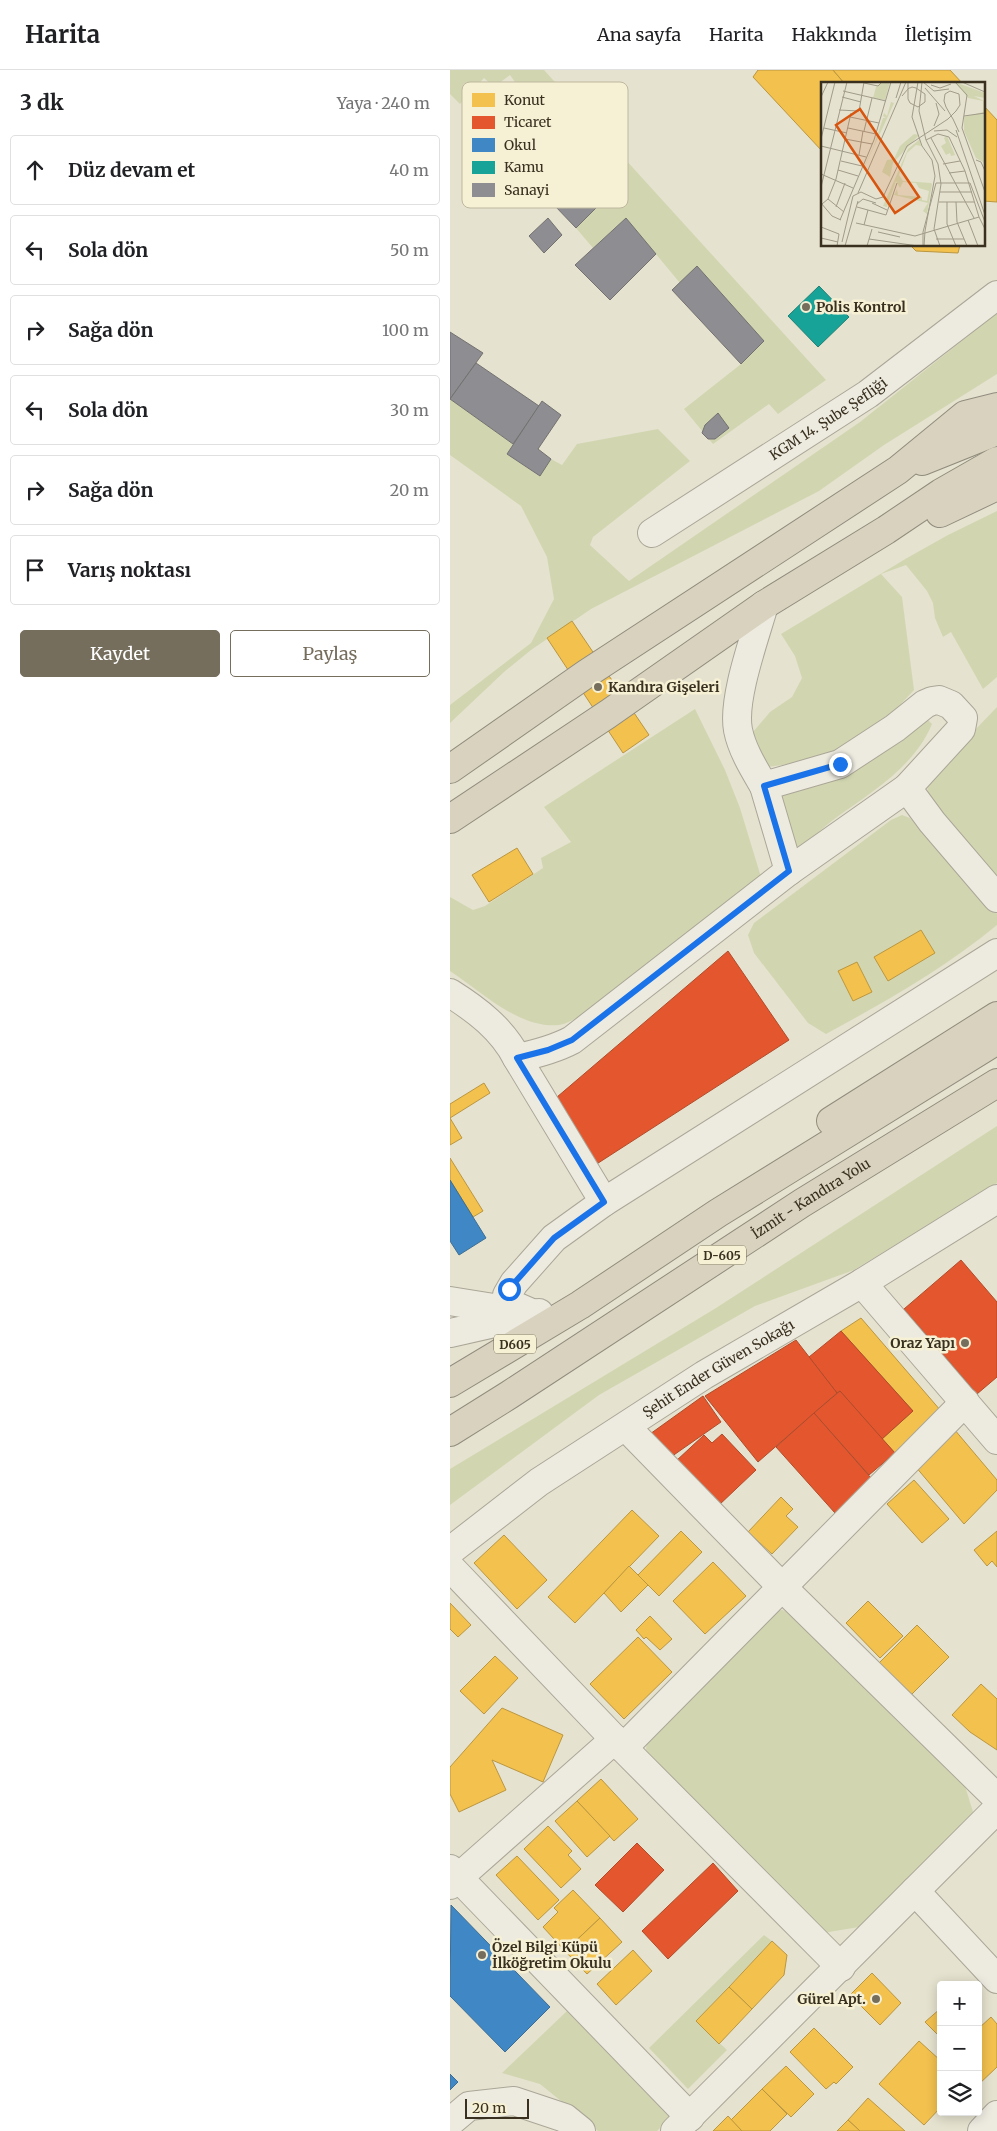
<!DOCTYPE html>
<html lang="tr">
<meta charset="utf-8">
<style>
body{margin:0;font-family:Merriweather,serif;background:#f6f6f6;color:#202124}
.controls{position:absolute;right:15px;bottom:15px;display:grid;overflow:hidden;border-radius:5px;box-shadow:0 2px 12px #0003}
.controls button{width:45px;height:45px;display:grid;place-items:center;padding:0;border:0;border-bottom:1px solid #e0e0e0;background:#fff;color:#202124;font:25px sans-serif}
.scale{position:absolute;left:15px;bottom:12px;width:64px;box-sizing:border-box;padding-left:5px;border:2px solid #3a301f;border-top:0;font-size:14px;line-height:18px;white-space:nowrap;color:#3a301f;-webkit-text-stroke:4px #f6f1d5;paint-order:stroke}
.stop{position:absolute;width:15px;height:15px;margin:-11px;border:4px solid #1a73e8;border-radius:50%;background:#fff}
.stop.end{background:#1a73e8;border-color:#fff;box-shadow:0 1px 5px #0008}
.list{margin:0;padding:0;list-style:none}
h2{display:flex;justify-content:space-between;align-items:center;height:65px;margin:0;padding:0 20px;font-size:21px}
h2 small{font-size:16px;font-weight:400;color:#757577}
.list li{display:grid;grid-template-columns:32px 1fr auto;gap:15px;align-items:center;box-sizing:border-box;height:70px;margin:0 10px 10px;padding:0 10px;border:1px solid #e0e0e0;border-radius:5px}
.list b{display:block;font-size:19px;white-space:nowrap}
.list em{font-size:16px;font-style:normal;color:#757577}
.actions{display:flex;gap:10px;padding:15px 20px}
.actions a{flex:1;padding:11px 0;border:1px solid #766e5d;border-radius:5px;text-align:center;font-size:18px;color:#766e5d}
.actions .main{background:#766e5d;color:#fff}
.icon{flex:none;width:28px;height:28px;fill:none;stroke:currentColor;stroke-width:2;stroke-linecap:round;stroke-linejoin:round}
.map{position:relative;flex:none;width:547px;height:2061px;overflow:hidden}
header{display:flex;align-items:center;gap:30px;box-sizing:border-box;height:70px;padding:0 25px;background:#fff;border-bottom:1px solid #e0e0e0}
header strong{font-size:24px}
nav{display:flex;gap:28px;margin-inline-start:auto;font-size:18px}
main{display:flex}
aside{flex:1;background:#fff}
.map>svg:first-child{display:block}
.green{fill:#d1d6b1}
.homes{fill:#f2c14e;stroke:#bb9640}
.shops{fill:#e4572e;stroke:#b14b2a}
.schools{fill:#3f88c5;stroke:#3e6e93}
.public{fill:#17a398;stroke:#228074}
.industry{fill:#8d8d92;stroke:#747170}
.lines{fill:none;stroke-linecap:round;stroke-linejoin:round}
.minor-casing{stroke:#aba697;stroke-width:30}
.highway-casing{stroke:#908c7e;stroke-width:30}
.minor{stroke:#edebe0;stroke-width:28}
.highway{stroke:#d9d2bf;stroke-width:28}
.route{stroke:#1a73e8;stroke-width:6}
.poi-dot{fill:#766e5d;stroke:#f6f1d5;stroke-width:2}
.labels{text-anchor:middle;dominant-baseline:central;stroke-width:5;stroke-linejoin:round;paint-order:stroke}
.shield{fill:#f6f1d5;stroke:#726a56;stroke-width:1}
.shield-label{font-size:12px;font-weight:bold;fill:#3a301f}
.poi-label{font-size:14px;font-weight:bold;fill:#3a301f;stroke:#f6f1d5;text-anchor:start}
.street-label{font-size:14px;fill:#3a301f;stroke:#f6f1d5}
.inset-road{fill:none;stroke:#a19b89;stroke-width:1}
.view{fill:#d7550e;fill-opacity:0.15;stroke:#d7550e;stroke-width:2.5}
.inset-edge{fill:none;stroke:#3a301f;stroke-width:2.5}
.key{fill:#f6f1d5;stroke:#beb79e;stroke-width:1}
.key-label{font-size:14px;fill:#3a301f}
</style>
<header>
<strong>Harita</strong>
<nav><a>Ana sayfa</a><a>Harita</a><a>Hakkında</a><a>İletişim</a></nav>
</header>
<main>
<aside>
<h2>3 dk<small>Yaya · 240 m</small></h2>
<ul class="list">
<li><svg class="icon" aria-label="ahead" viewBox="0 0 24 24"><path d="M12 20V5M6 11l6-6 6 6"/></svg><div><b>Düz devam et</b></div><em>40 m</em></li>
<li><svg class="icon" aria-label="left" viewBox="0 0 24 24"><path d="M17 20v-9H6M10 6l-5 5 5 5"/></svg><div><b>Sola dön</b></div><em>50 m</em></li>
<li><svg class="icon" aria-label="right" viewBox="0 0 24 24"><path d="M7 20v-9h11M14 6l5 5-5 5"/></svg><div><b>Sağa dön</b></div><em>100 m</em></li>
<li><svg class="icon" aria-label="left" viewBox="0 0 24 24"><path d="M17 20v-9H6M10 6l-5 5 5 5"/></svg><div><b>Sola dön</b></div><em>30 m</em></li>
<li><svg class="icon" aria-label="right" viewBox="0 0 24 24"><path d="M7 20v-9h11M14 6l5 5-5 5"/></svg><div><b>Sağa dön</b></div><em>20 m</em></li>
<li><svg class="icon" aria-label="arrive" viewBox="0 0 24 24"><path d="M6 21V4h12l-3 4 3 4H6"/></svg><div><b>Varış noktası</b></div></li>
</ul>
<div class="actions"><a class="main">Kaydet</a><a>Paylaş</a></div>
</aside>
<div class="map">
<svg width="547" height="2061" viewBox="0 0 547 2061">
<rect width="100%" height="100%" fill="#e5e2cf"/>
<g class="green">
<path d="M0,0H94L376,310L328,344L319,334L263,374L234,339L291,294L314,271L247,196L230,213L176,148L143,178L126,158L147,137L126,115L105,136L83,115L121,79L89,46L60,5L44,17L34,8L10,34L0,24Z"/>
<path d="M547,243V304L434,375L369,421L141,539L81,580L54,602L0,653V635L81,573L104,529L97,487L71,436L0,385V329L63,374L57,384L89,406L101,389L112,395L127,374L208,359L240,391L143,467L140,475L179,511L410,352Z"/>
<path d="M547,441V607L533,619L501,562L493,567L485,548L483,533L477,521L456,495L431,504L452,527L464,620C446,639 427,661 404,674C382,686 343,694 318,697L300,673L303,662L320,642L342,627L352,608L345,586L331,564L457,488L498,465Z"/>
<path d="M547,637V815L479,732L477,716L504,682Z"/>
<path d="M245,639L275,700L290,738L311,807L134,944C126,948 117,954 109,955C69,959 32,922 0,901V827L23,840L35,836L93,798L91,788L121,772L94,737Z"/>
<path d="M476,648L482,654C464,697 423,721 387,747C372,758 358,772 343,784L321,721Z"/>
<path d="M452,745L460,748L547,844V855C495,898 435,932 376,964L358,953L304,883L298,865L304,853L441,750Z"/>
<path d="M547,1056V1113L404,1200L305,1236L149,1325L0,1435V1399L266,1238Z"/>
<path d="M332,1540L344,1544L515,1716L524,1745L415,1856L373,1863L196,1680L197,1670L323,1541Z"/>
<path d="M314,1865L322,1871L246,1951L277,1980L238,2019L199,1978Z"/>
<path d="M117,1941L220,2048L207,2061H148L90,2014L52,2003Z"/>
</g>
<g class="homes">
<path d="M308,0H383L395,14H372V81L303,7Z"/>
<path d="M383,0H500L513,14H395Z"/>
<path d="M533,35L547,50V132L533,131Z"/>
<path d="M460,175H510L508,183L466,181Z"/>
<path d="M122,551L199,665L173,683L97,568Z"/>
<path d="M67,778L83,804L39,832L22,805Z"/>
<path d="M471,860L485,883L438,911L424,887Z"/>
<path d="M407,892L422,922L403,931L388,901Z"/>
<path d="M34,1013L40,1023L0,1048V1034Z"/>
<path d="M0,1048L12,1068L0,1075Z"/>
<path d="M0,1088L33,1141L23,1147L0,1110Z"/>
<path d="M411,1248L491,1341L445,1383L432,1369L463,1341L391,1261Z"/>
<path d="M504,1359L547,1410V1420L514,1454L465,1396Z"/>
<path d="M464,1410L499,1449L472,1473L437,1434Z"/>
<path d="M331,1427L343,1439L336,1446L348,1457L322,1484L298,1462Z"/>
<path d="M182,1440L209,1466L125,1553L98,1527Z"/>
<path d="M231,1461L252,1482L209,1526L188,1505Z"/>
<path d="M547,1461V1497L542,1491L537,1496L524,1480Z"/>
<path d="M54,1465L97,1510L67,1539L24,1493Z"/>
<path d="M263,1492L296,1526L255,1564L223,1531Z"/>
<path d="M179,1496L198,1515L171,1542L154,1523Z"/>
<path d="M418,1531L453,1566L430,1588L396,1553Z"/>
<path d="M0,1533L21,1555L8,1567L0,1559Z"/>
<path d="M200,1546L222,1569L210,1580L196,1567L194,1569L186,1560Z"/>
<path d="M467,1555L499,1587L461,1625L429,1593Z"/>
<path d="M188,1567L222,1602L174,1649L140,1614Z"/>
<path d="M45,1586L68,1608L34,1644L10,1621Z"/>
<path d="M531,1614L547,1629V1680L520,1662L502,1645Z"/>
<path d="M52,1638L113,1665L93,1712L42,1690L56,1720L9,1742L0,1724V1697Z"/>
<path d="M151,1709L188,1749L164,1771L127,1731Z"/>
<path d="M127,1731L160,1766L137,1787L105,1751Z"/>
<path d="M98,1756L122,1781L118,1785L131,1799L111,1818L74,1779Z"/>
<path d="M67,1786L109,1830L88,1850L46,1805Z"/>
<path d="M123,1820L150,1848L115,1881L93,1857L108,1842L104,1838Z"/>
<path d="M150,1848L172,1872L137,1904L115,1881Z"/>
<path d="M322,1871L337,1885L334,1905L302,1939L279,1917Z"/>
<path d="M183,1880L202,1901L166,1935L147,1914Z"/>
<path d="M422,1903L451,1933L430,1955L400,1925Z"/>
<path d="M279,1917L302,1939L269,1974L246,1951Z"/>
<path d="M491,1938V1968L475,1952Z"/>
<path d="M541,1947L547,1954V1997L528,2015V1959Z"/>
<path d="M364,1958L403,1997L386,2014L384,2012L376,2019L340,1982Z"/>
<path d="M469,1971L491,1991V2037L474,2055L429,2014Z"/>
<path d="M336,1996L364,2024L341,2047L312,2019Z"/>
<path d="M312,2019L337,2044L320,2061H292L281,2050Z"/>
<path d="M418,2028L455,2061H410L398,2050Z"/>
<path d="M278,2046L292,2061H263Z"/>
<path d="M398,2050L410,2061H387Z"/>
</g>
<g class="shops">
<path d="M278,881L339,970L142,1097L100,1033Z"/>
<path d="M511,1190L547,1232V1307L527,1324L454,1239Z"/>
<path d="M391,1261L463,1341L432,1369L390,1321L387,1323L359,1287Z"/>
<path d="M346,1270L387,1323L308,1392L255,1326Z"/>
<path d="M390,1321L445,1383L419,1405L364,1343Z"/>
<path d="M253,1326L271,1352L218,1389L200,1364Z"/>
<path d="M364,1343L421,1408L385,1443L326,1377Z"/>
<path d="M272,1364L306,1400L268,1436L226,1391L254,1365L262,1373Z"/>
<path d="M187,1773L214,1800L173,1842L145,1815Z"/>
<path d="M263,1793L288,1821L218,1889L192,1861Z"/>
</g>
<g class="schools">
<path d="M0,1110L36,1168L9,1185L0,1171Z"/>
<path d="M1,1835L100,1937L55,1982L0,1926Z"/>
<path d="M0,2004L8,2012L0,2020Z"/>
</g>
<path class="public" d="M369,216L399,247L368,277L338,246Z"/>
<g class="industry">
<path d="M126,115L147,137L126,158L105,136Z"/>
<path d="M98,148L112,165L94,183L79,166Z"/>
<path d="M176,148L206,184L160,230L125,195Z"/>
<path d="M247,196L314,271L291,294L222,220Z"/>
<path d="M0,262L33,283L0,329Z"/>
<path d="M26,293L89,336L63,374L0,329Z"/>
<path d="M92,331L111,345L88,379L101,389L90,406L57,384Z"/>
<path d="M268,343L279,358L265,369H258L252,363L255,355Z"/>
</g>
<g class="lines">
<defs>
<g id="minor">
<path id="s1" d="M202,463L418,324L547,225"/>
<path d="M314,535C305,567 282,629 288,660C292,680 304,699 314,716L390,694L445,658L475,634L482,631L489,630L501,635L513,648L511,659L457,718L482,752L547,828"/>
<path d="M314,716L339,801"/>
<path d="M0,923C27,940 52,959 67,988C86,984 105,979 122,970L339,801L457,718"/>
<path d="M67,988L154,1132"/>
<path d="M412,1213L547,1370"/>
<path d="M0,1231L68,1242"/>
<path d="M84,1244L61,1234L57,1225L64,1213L104,1168L154,1132L547,883"/>
<path d="M0,1263L89,1243"/>
<path d="M176,1357L332,1517L547,1728"/>
<path id="s2" d="M0,1481L89,1412L254,1305L412,1213L547,1129"/>
<path d="M0,1497L173,1678L391,1897"/>
<path d="M173,1678L515,1332"/>
<path d="M0,1799L240,2047"/>
<path d="M0,1815L165,1669"/>
<path d="M465,1821L547,1909"/>
<path d="M0,2052L19,2036L64,2031L115,2048L131,2061"/>
<path d="M225,2061L547,1739"/>
<path d="M532,2061L547,2045"/>
</g>
<g id="highway">
<path d="M472,391L547,361"/>
<path d="M490,443L547,416"/>
<path d="M0,699L136,604L448,400L515,345L547,337"/>
<path d="M0,749L158,644L314,535L436,460L491,423L547,391"/>
<path d="M381,1051L547,946"/>
<path d="M0,1313L130,1235L268,1143L547,970"/>
<path id="s3" d="M0,1362L59,1325L352,1133L547,1013"/>
</g>
</defs>
<use href="#minor" class="minor-casing"/>
<use href="#highway" class="highway-casing"/>
<use href="#minor" class="minor"/>
<use href="#highway" class="highway"/>
</g>
<g class="lines">
<path class="route" d="M59,1219L104,1168L154,1132L67,988L98,980L122,970L339,801L314,716L390,694"/>
</g>
<g class="poi-dot">
<circle cx="356" cy="237" r="5"/>
<circle cx="148" cy="617" r="5"/>
<circle cx="515" cy="1273" r="5"/>
<circle cx="32" cy="1885" r="5"/>
<circle cx="426" cy="1929" r="5"/>
</g>
<g class="labels">
<g class="shield">
<rect x="248" y="1175.5" width="48" height="19" rx="4"/>
<rect x="44" y="1264.5" width="42" height="19" rx="4"/>
</g>
<g class="shield-label">
<text x="272" y="1185">D-605</text>
<text x="65" y="1274">D605</text>
</g>
<g class="poi-label">
<text x="366" y="237">Polis Kontrol</text>
<text x="158" y="617">Kandıra Gişeleri</text>
<text x="505" y="1273" text-anchor="end">Oraz Yapı</text>
<text x="42" y="1877">Özel Bilgi Küpü<tspan x="42" dy="16">İlköğretim Okulu</tspan></text>
<text x="416" y="1929" text-anchor="end">Gürel Apt.</text>
</g>
<g class="street-label">
<text stroke="none"><textPath href="#s1" startOffset="210">KGM 14. Şube Şefliği</textPath></text>
<text stroke="none"><textPath href="#s3" startOffset="430">İzmit - Kandıra Yolu</textPath></text>
<text stroke="none"><textPath href="#s2" startOffset="325">Şehit Ender Güven Sokağı</textPath></text>
</g>
</g>
<g transform="translate(371 12)">
<rect width="164" height="164" fill="#e5e2cf"/>
<path d="M61,0H69L64,18L52,16L55,5ZM134,0L164,11V16L153,14L163,19L164,86L162,80L155,76L143,49V35L162,30V19L147,16ZM70,20L73,21L63,43L31,111L53,63L62,36H65L62,34L63,31L66,34ZM93,52L98,53L72,81L69,95L66,93L61,90L66,78L73,77L79,64ZM126,54L134,73L130,74L129,71L125,73L120,64L125,61L123,56ZM99,57L100,64L95,63L86,71L78,93L82,99L110,101L111,102L106,132L102,129L107,121L73,113L76,107L77,113L101,115V118L106,119L108,109L98,106L95,101L82,100L79,106L75,99L66,125L62,124L87,67Z" fill="#d1d6b1"/>
<path class="inset-road" d="M97,0L91,35L101,64L111,78L114,94L104,149M101,0L98,29L105,58L117,82L120,102L113,147M102,0L113,9L128,7M134,0L146,13L141,46L164,110M141,0L164,10M43,1L57,4L61,0M110,3L119,6L130,2M104,6L124,29M22,9L65,19M81,14L87,7L88,6H89L91,5L95,6L104,12V20L97,25L89,21L87,17V0M0,15L7,0M21,15L40,20M75,16L80,0M18,28L38,29L43,0M143,34L164,31M29,35L58,41M113,44L118,32L115,21M3,46L26,51M27,46L55,52M135,48L164,133M43,49L51,16M113,49L126,48L136,55M110,56L153,136M0,57L14,0M24,57L51,62M105,58L117,52L128,55L144,89L158,135M0,64L45,75M38,73L42,49M155,78L160,80L164,89M20,79L41,84M122,82L139,79M17,88L37,94M128,91L144,89M0,92L32,106M0,105L26,0M119,110H151M37,111L85,0M7,117L23,130M118,120H153M126,120V142L135,164M135,120L136,140L146,164M0,121L11,134L20,138M51,121L66,128M1,122L7,117L15,97L30,31M36,122L42,117L55,121M15,125L24,101M36,125L65,133L76,101M19,138L53,58L70,0M147,138L157,164M35,141L94,154L158,135L164,147M43,143L47,128M0,145L18,152L16,164M113,147L119,164M57,150L79,155M0,156L17,160M48,157L97,164M115,157H143M21,160L32,114L40,110L55,117L62,115L86,64L127,37L135,29L139,23L138,12L129,9L124,12L123,19L125,25L129,32L132,37L138,50M24,164L37,119M46,164L51,147M102,164V150L115,101H149L164,140M103,164L104,149"/>
<path class="view" d="M39,27L98,115L74,131L15,43Z"/>
<rect width="164" height="164" class="inset-edge"/>
</g>
<rect x="12" y="12" width="166" height="126" rx="8" class="key"/>
<rect x="22" y="23" width="23" height="14" fill="#f2c14e"/>
<rect x="22" y="46" width="23" height="13" fill="#e4572e"/>
<rect x="22" y="68" width="23" height="14" fill="#3f88c5"/>
<rect x="22" y="91" width="23" height="13" fill="#17a398"/>
<rect x="22" y="113" width="23" height="14" fill="#8d8d92"/>
<g class="key-label">
<text x="54" y="35">Konut</text>
<text x="54" y="57">Ticaret</text>
<text x="54" y="80">Okul</text>
<text x="54" y="102">Kamu</text>
<text x="54" y="125">Sanayi</text>
</g>
</svg>
<div class="controls">
<button>+</button>
<button>−</button>
<button><svg class="icon" aria-label="layers" viewBox="0 0 24 24"><path d="M12 4l9 5-9 5-9-5zM3 14l9 5 9-5"/></svg></button>
</div>
<div class="scale">20 m</div>
<div class="stop" style="left:59px;top:1219px"></div>
<div class="stop end" style="left:390px;top:694px"></div>
</div>
</main>
